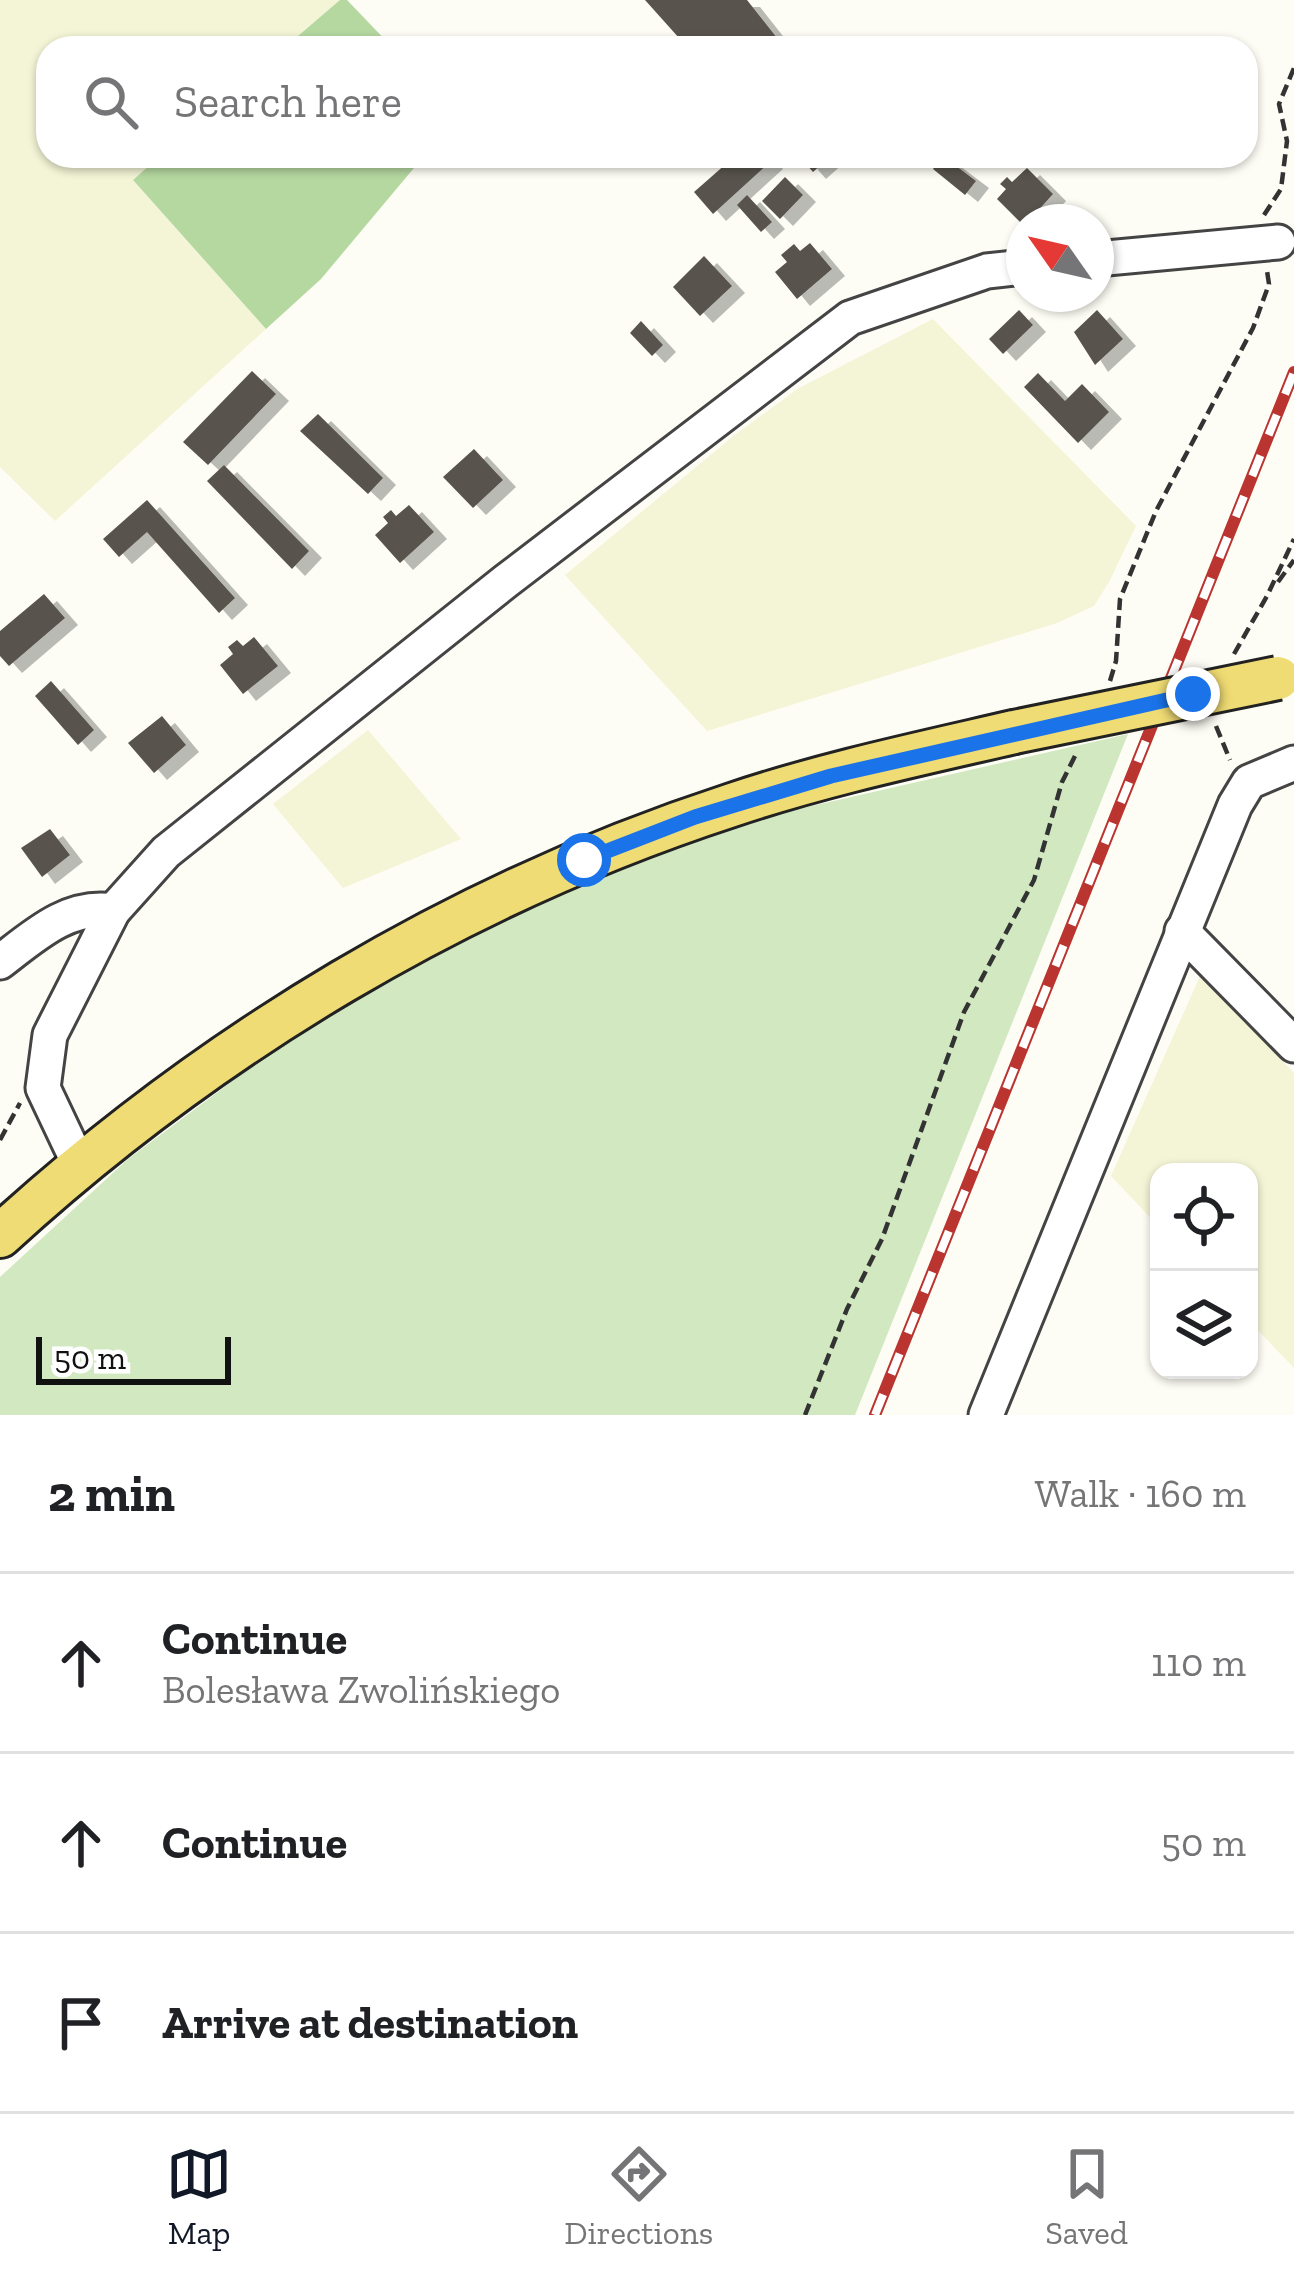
<!DOCTYPE html>
<meta charset="utf-8">
<style>
body{margin:0;font-family:"Zilla Slab",serif;background:#f2f2f2;color:#202124}
.controls{position:absolute;right:36px;bottom:36px;display:grid;overflow:hidden;border-radius:24px;box-shadow:0 3px 9px #0004}
.controls button{width:108px;height:108px;display:grid;place-items:center;padding:0;border:0;border-bottom:3px solid #e0e0e0;background:#fff;color:#202124;font:60px sans-serif}
.compass{position:absolute;left:1006px;top:204px;width:108px;height:108px;border-radius:50%;background:#fff;box-shadow:0 3px 9px #0004;rotate:304deg}
.scale{position:absolute;left:36px;bottom:30px;width:195px;box-sizing:border-box;padding-left:12px;border:6px solid #111;border-top:0;font-size:33px;line-height:42px;white-space:nowrap;color:#111;-webkit-text-stroke:9px #fff;paint-order:stroke}
.stop{position:absolute;width:36px;height:36px;margin:-27px;border:9px solid #1a73e8;border-radius:50%;background:#fff}
.stop.end{background:#1a73e8;border-color:#fff;box-shadow:0 3px 12px #0008}
.list{margin:0;padding:0;list-style:none}
h2{display:flex;justify-content:space-between;align-items:center;height:156px;margin:0;padding:0 48px;font-size:51px}
h2 small{font-size:39px;font-weight:400;color:#757577}
.list li{display:grid;grid-template-columns:78px 1fr auto;gap:36px;align-items:center;box-sizing:border-box;height:180px;padding:0 48px;border-top:3px solid #e0e0e0}
.list b{display:block;font-size:45px;white-space:nowrap}
.list p{margin:0;font-size:39px;white-space:nowrap;color:#757577}
.list em{font-size:39px;font-style:normal;color:#757577}
.icon{flex:none;width:66px;height:66px;fill:none;stroke:currentColor;stroke-width:2;stroke-linecap:round;stroke-linejoin:round}
.map{position:relative;flex:none;width:1294px;height:1415px;overflow:hidden}
.search{position:absolute;background:#fff;box-shadow:0 3px 9px #0004;left:36px;right:36px;top:36px;height:132px;display:flex;align-items:center;gap:30px;box-sizing:border-box;padding:0 42px;border-radius:36px;color:#757577;font-size:45px}
.sheet{height:696px;background:#fff}
nav{display:flex;justify-content:space-around;align-items:center;box-sizing:border-box;height:168px;border-top:3px solid #e0e0e0;background:#fff;font-size:33px;color:#757577}
nav a{display:grid;justify-items:center;gap:6px}
nav .on{color:#111827}
.map>svg:first-child{display:block}
.farmland{fill:#f4f4d6}
.green{fill:#d1e8c0}
.forest{fill:#b5d8a0}
.building{fill:#59534e;filter:url(#shadow)}
.lines{fill:none;stroke-linecap:round;stroke-linejoin:round}
.minor-casing{stroke:#444;stroke-width:39}
.major-casing{stroke:#222;stroke-width:48}
.path{stroke:#333;stroke-width:4.5;stroke-dasharray:12 6;stroke-linecap:butt}
.minor{stroke:#fff;stroke-width:33}
.major{stroke:#f0dc74;stroke-width:42}
.rail-casing{stroke:#ba3430;stroke-width:12}
.rail{stroke:#fff;stroke-width:8;stroke-dasharray:22;stroke-linecap:butt}
.major-bridge-casing{stroke:#222;stroke-width:48;stroke-linecap:butt}
.major-bridge{stroke:#f0dc74;stroke-width:42}
.route{stroke:#1a73e8;stroke-width:15}
</style>
<div class="map">
<svg width="1294" height="1415" viewBox="0 0 1294 1415">
<defs>
<filter id="shadow"><feDropShadow dx="13" dy="7" stdDeviation="0" flood-color="#0004"/></filter>
</defs>
<rect width="100%" height="100%" fill="#fefdf5"/>
<g class="farmland">
<path d="M0,0H340L284,48H48V156H160L133,180L266,329L55,521L0,467Z"/>
<path d="M933,319L1136,526L1109,582L1094,606L1057,623L707,731L565,575L736,434L799,388Z"/>
<path d="M368,730L461,839L343,888L273,804Z"/>
<path d="M1200,976L1294,1073V1368L1249,1321V1172H1159V1227L1111,1176Z"/>
</g>
<path class="green" d="M1128,734L855,1415H0V1277L128,1159L329,1009L495,925L612,872L759,818Z"/>
<g class="forest">
<path d="M340,0H347L393,48H284Z"/>
<path d="M160,156H424L321,279L266,329L133,180Z"/>
</g>
<g class="building">
<path d="M645,0H747L785,48H688Z"/>
<path d="M735,156H764L770,162L713,214L694,192Z"/>
<path d="M799,156H831L813,172Z"/>
<path d="M943,156L976,181L965,195L933,169Z"/>
<path d="M1027,168L1053,194L1024,226L997,199L1006,189L1000,184L1007,177L1012,182Z"/>
<path d="M785,177L803,195L780,219L762,201Z"/>
<path d="M747,195L772,222L761,232L737,205Z"/>
<path d="M810,243L832,269L797,299L775,272L787,262L781,255L794,244L800,251Z"/>
<path d="M704,256L732,286L700,316L673,287Z"/>
<path d="M1019,310L1033,325L1003,354L989,339Z"/>
<path d="M1097,310L1123,339L1095,365L1074,332Z"/>
<path d="M641,321L663,345L652,356L630,333Z"/>
<path d="M252,371L276,394L208,465L183,442Z"/>
<path d="M1038,373L1065,401L1082,384L1109,412L1078,443L1024,387Z"/>
<path d="M318,414L383,478L368,494L300,431Z"/>
<path d="M474,449L503,480L473,508L443,477Z"/>
<path d="M224,465L309,551L292,569L207,481Z"/>
<path d="M147,500L235,598L219,613L147,532L119,557L103,539Z"/>
<path d="M409,505L434,532L400,563L375,535L388,523L383,517L391,510L396,516Z"/>
<path d="M44,594L65,618L9,666L0,656V631Z"/>
<path d="M254,637L278,666L243,694L220,665L233,654L228,647L237,640L243,646Z"/>
<path d="M51,681L94,730L78,745L35,696Z"/>
<path d="M162,716L186,745L154,773L128,743Z"/>
<path d="M50,829L70,855L42,877L21,848Z"/>
</g>
<g class="lines">
<defs>
<g id="minor">
<path d="M1096,259L1278,242"/>
<path d="M1182,931L1294,1045"/>
<path d="M0,962C34,936 68,904 113,911"/>
<path d="M79,1164L43,1088L50,1035L113,911L166,852L506,581L850,318L987,271L1024,267"/>
<path d="M986,1415L1235,805L1249,782L1294,763"/>
</g>
<path id="major" d="M0,1236C211,1043 459,894 732,805C824,774 919,754 1014,732"/>
</defs>
<use href="#minor" class="minor-casing"/>
<use href="#major" class="major-casing"/>
<g class="path">
<path d="M1264,215L1281,189L1287,141L1279,104L1294,68"/>
<path d="M1278,582L1294,560"/>
<path d="M1234,654L1267,596L1294,539"/>
<path d="M1110,681L1116,661L1120,599L1156,511L1253,328L1269,284L1267,271"/>
<path d="M1216,726L1230,760"/>
<path d="M0,1140L20,1103"/>
<path d="M805,1415L847,1309L882,1239L964,1012L1034,880L1062,782L1075,756"/>
</g>
<use href="#minor" class="minor"/>
<use href="#major" class="major"/>
<defs>
<path id="rail" d="M875,1415L1294,372"/>
</defs>
<use href="#rail" class="rail-casing"/>
<use href="#rail" class="rail"/>
<defs>
<path id="major-bridge" d="M1014,732L1278,678"/>
</defs>
<use href="#major-bridge" class="major-bridge-casing"/>
<use href="#major-bridge" class="major-bridge"/>
</g>
<g class="lines">
<path class="route" d="M584,860L695,817L831,776L1193,694"/>
</g>
</svg>
<div class="controls">
<button><svg class="icon" aria-label="locate" viewBox="0 0 24 24"><circle cx="12" cy="12" r="6"/><path d="M12 2v4M12 18v4M2 12h4M18 12h4"/></svg></button>
<button><svg class="icon" aria-label="layers" viewBox="0 0 24 24"><path d="M12 4l9 5-9 5-9-5zM3 14l9 5 9-5"/></svg></button>
</div>
<svg class="compass" viewBox="-18 -18 36 36"><path d="M0-13l5 13h-10z" fill="#e53935"/><path d="M0 13l5-13h-10z" fill="#757577"/></svg>
<div class="scale">50 m</div>
<div class="stop" style="left:584px;top:860px"></div>
<div class="stop end" style="left:1193px;top:694px"></div>
<div class="search"><svg class="icon" aria-label="search" viewBox="0 0 24 24"><circle cx="10" cy="10" r="6"/><path d="M15 15l6 6"/></svg>Search here</div>
</div>
<section class="sheet">
<h2>2 min<small>Walk · 160 m</small></h2>
<ul class="list">
<li><svg class="icon" aria-label="ahead" viewBox="0 0 24 24"><path d="M12 20V5M6 11l6-6 6 6"/></svg><div><b>Continue</b><p>Bolesława Zwolińskiego</p></div><em>110 m</em></li>
<li><svg class="icon" aria-label="ahead" viewBox="0 0 24 24"><path d="M12 20V5M6 11l6-6 6 6"/></svg><div><b>Continue</b></div><em>50 m</em></li>
<li><svg class="icon" aria-label="arrive" viewBox="0 0 24 24"><path d="M6 21V4h12l-3 4 3 4H6"/></svg><div><b>Arrive at destination</b></div></li>
</ul>
</section>
<nav>
<a class="on"><svg class="icon" aria-label="map" viewBox="0 0 24 24"><path d="M3 6l6-2 6 2 6-2v14l-6 2-6-2-6 2zM9 4v14M15 6v14"/></svg>Map</a>
<a><svg class="icon" aria-label="directions" viewBox="0 0 24 24"><path d="M12 3l9 9-9 9-9-9zM9 14v-3h6M13 9l2 2-2 2"/></svg>Directions</a>
<a><svg class="icon" aria-label="saved" viewBox="0 0 24 24"><path d="M7 4h10v16l-5-4-5 4z"/></svg>Saved</a>
</nav>
